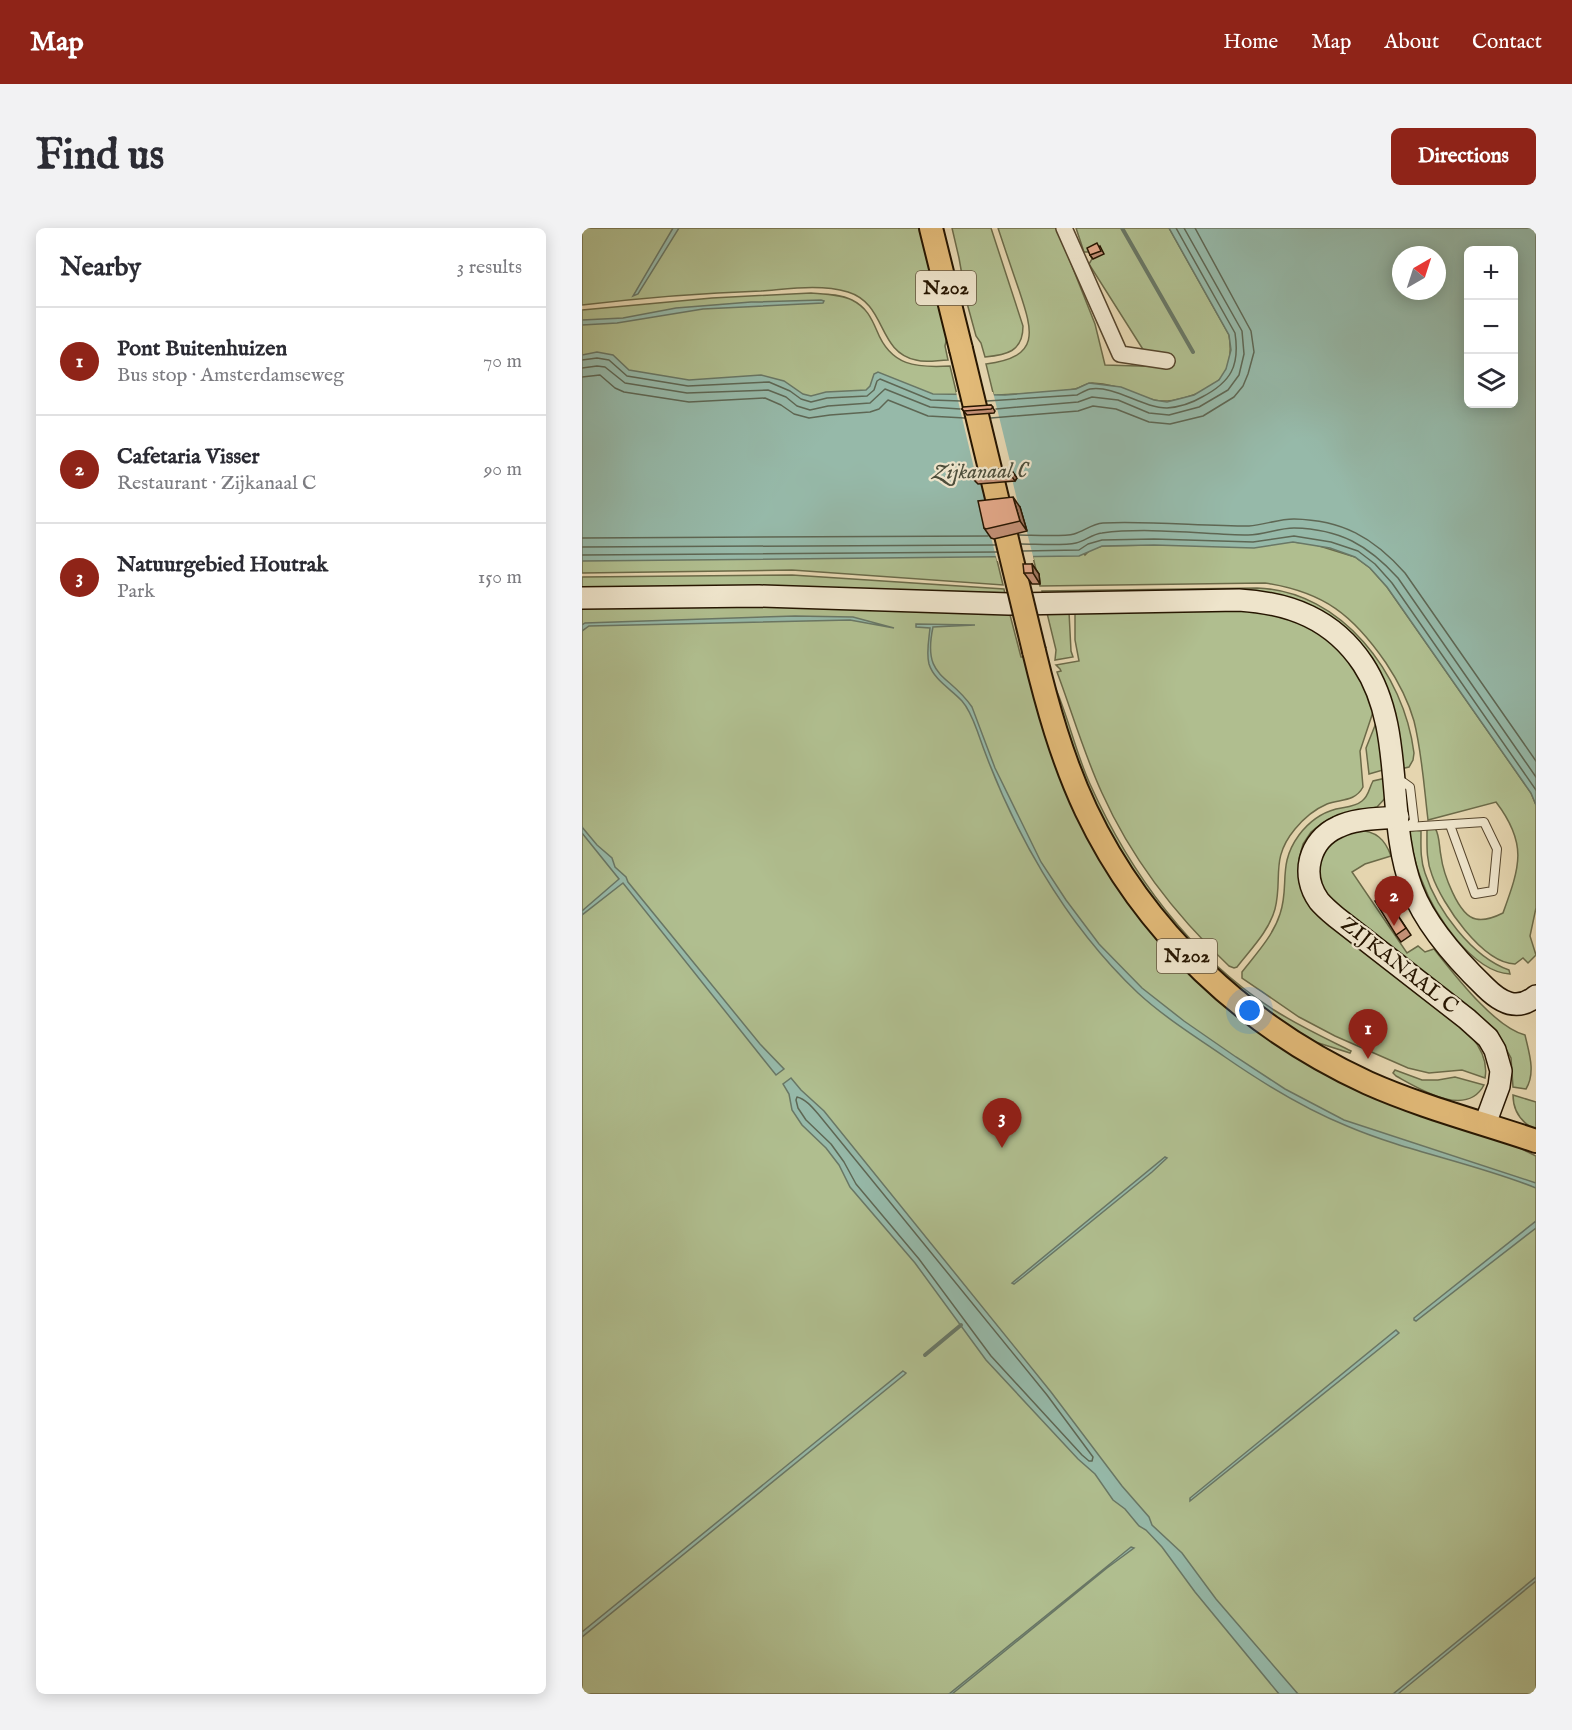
<!DOCTYPE html>
<meta charset="utf-8">
<style>
body{margin:0;font-family:"IM FELL English",serif;background:#f2f2f3;color:#2b2b33}
.controls{position:absolute;right:18px;top:18px;display:grid;overflow:hidden;border-radius:9px;box-shadow:0 3px 15px #0003}
.controls button{width:54px;height:54px;display:grid;place-items:center;padding:0;border:0;border-bottom:2px solid #e1e1e2;background:#fff;color:#2b2b33;font:30px sans-serif}
.compass{position:absolute;left:810px;top:18px;width:54px;height:54px;border-radius:50%;background:#fff;box-shadow:0 3px 15px #0003;rotate:39deg}
.you{position:absolute;left:668px;top:783px;width:21px;height:21px;margin:-15px;border:4px solid #fff;border-radius:50%;background:#1a73e8;box-shadow:0 0 0 9px #1a73e833}
.badge{display:grid;place-items:center;width:39px;height:39px;border-radius:50%;background:#8f2418;color:#fff;font-size:20px;font-weight:700}
.pin{position:absolute;translate:-50% -50px;filter:drop-shadow(0 2px 3px #0008)}
.pin::after{content:'';position:absolute;top:32px;width:21px;height:18px;background:inherit;clip-path:polygon(0 0,100% 0,50% 100%)}
.list{margin:0;padding:0;list-style:none}
h2{display:flex;justify-content:space-between;align-items:center;height:78px;margin:0;padding:0 24px;font-size:26px}
h2 small{font-size:20px;font-weight:400;color:#7c7c81}
.list li{display:grid;grid-template-columns:39px 1fr auto;gap:18px;align-items:center;box-sizing:border-box;height:108px;padding:0 24px;border-top:2px solid #e1e1e2}
.list b{display:block;font-size:22px;white-space:nowrap}
.list p{margin:0;font-size:20px;white-space:nowrap;color:#7c7c81}
.list em{font-size:20px;font-style:normal;color:#7c7c81}
.icon{flex:none;width:33px;height:33px;fill:none;stroke:currentColor;stroke-width:2;stroke-linecap:round;stroke-linejoin:round}
.map{position:relative;flex:none;width:954px;height:1466px;overflow:hidden;border-radius:9px}
header{display:flex;align-items:center;gap:36px;box-sizing:border-box;height:84px;padding:0 30px;background:#8f2418;color:#fff}
header strong{font-size:28px}
nav{display:flex;gap:33px;margin-inline-start:auto;font-size:21px}
.intro{display:flex;align-items:center;justify-content:space-between;box-sizing:border-box;height:144px;padding:0 36px}
h1{margin:0;font-size:42px}
.button{padding:15px 27px;border-radius:9px;background:#8f2418;color:#fff;font-size:21px;font-weight:700}
main{display:flex;gap:36px;padding:0 36px}
aside{flex:1;background:#fff;border-radius:9px;box-shadow:0 3px 15px #0003}
.map>svg:first-child{display:block}
.green{fill:#b0be8f;stroke:#6b6a48;stroke-width:1.5}
.water{fill:#96b9a9;stroke:#697765;stroke-width:1.5;fill-rule:evenodd}
.pier{fill:#e5d5af}
.lines{fill:none;stroke-linecap:round;stroke-linejoin:round}
.shore{stroke:#5e6754;stroke-width:1.5}
.stream{stroke:#697765;stroke-width:4}
.lane-casing{stroke:#56452c;stroke-width:10}
.street-casing{stroke:#56452c;stroke-width:18}
.secondary-casing{stroke:#261500;stroke-width:24}
.primary-casing{stroke:#261500;stroke-width:26}
.lane{stroke:#eee4cb;stroke-width:8}
.street{stroke:#eee4cb;stroke-width:15}
.secondary{stroke:#eee4cb;stroke-width:21}
.primary{stroke:#e2ba78;stroke-width:22}
.primary-bridge-casing{stroke:#261500;stroke-width:26;stroke-linecap:butt}
.primary-bridge{stroke:#e2ba78;stroke-width:22}
.wall{fill:#c39076;stroke:#261500;stroke-width:1.5}
.shaded-wall{fill:#9f7660;stroke:#261500;stroke-width:1.5}
.building{fill:#e3a889;stroke:#261500;stroke-width:1.5}
.labels{text-anchor:middle;dominant-baseline:central;stroke-width:4.5;stroke-linejoin:round;paint-order:stroke}
.shield{fill:#eee4cb;stroke:#62533d;stroke-width:1.5}
.shield-label{font-size:20px;font-weight:bold;fill:#261500}
.street-label{font-size:21px;fill:#261500;stroke:#eee4cb}
.water-label{font-size:22px;font-style:italic;fill:#4d4e3b;stroke:#eee4cb}
</style>
<header>
<strong>Map</strong>
<nav><a>Home</a><a>Map</a><a>About</a><a>Contact</a></nav>
</header>
<div class="intro"><h1>Find us</h1><a class="button">Directions</a></div>
<main>
<aside>
<h2>Nearby<small>3 results</small></h2>
<ul class="list">
<li><span class="badge">1</span><div><b>Pont Buitenhuizen</b><p>Bus stop · Amsterdamseweg</p></div><em>70 m</em></li>
<li><span class="badge">2</span><div><b>Cafetaria Visser</b><p>Restaurant · Zijkanaal C</p></div><em>90 m</em></li>
<li><span class="badge">3</span><div><b>Natuurgebied Houtrak</b><p>Park</p></div><em>150 m</em></li>
</ul>
</aside>
<div class="map">
<svg width="954" height="1466" viewBox="0 0 954 1466">
<rect width="100%" height="100%" fill="#e5d5af"/>
<filter id="stains"><feTurbulence type="fractalNoise" baseFrequency=".00333" numOctaves="4"/><feColorMatrix values="0 0 0 0 .2 0 0 0 0 .09 0 0 0 0 .02 0 0 0 .5 -.17"/></filter>
<radialGradient id="worn" r=".72"><stop offset=".6" stop-color="#630" stop-opacity="0"/><stop offset="1" stop-color="#630" stop-opacity=".3"/></radialGradient>
<g class="green">
<path d="M0,0H341L365,109L363,118L366,132C356,132 344,135 334,132C295,124 305,76 266,64C238,56 207,61 179,63C119,65 59,70 0,77Z"/>
<path d="M370,0H409L441,98C441,124 424,127 403,129L399,115L394,108L385,75L377,30Z"/>
<path d="M416,0H475L513,96L523,137L590,139V127L562,123L507,36L510,31L507,24H502L494,0H587L647,107C649,119 649,131 644,142C635,163 592,177 572,172C549,166 536,156 510,155C504,155 499,160 493,161C468,166 441,165 416,167L503,327L508,322L520,318L711,314L731,316L773,329L788,340L805,359L949,565L954,577V680L948,708L954,727L946,735L941,730L933,736C900,735 860,676 850,647C844,632 845,617 845,601L853,600C858,608 857,619 859,628C861,644 876,688 894,691C903,693 913,689 921,685C938,638 946,616 914,574L846,592C842,559 840,525 832,493C826,472 816,453 804,435C771,387 742,364 683,355L458,358L404,136C459,129 451,104 437,62C430,42 423,21 416,0Z"/>
<path d="M229,65C242,66 258,66 270,72C284,79 289,89 295,103C309,138 334,140 368,138L421,357L210,342L0,345V82L130,70Z"/>
<path d="M210,347L422,361L423,367L0,364V349Z"/>
<path d="M675,360C760,363 822,446 832,525L831,532L827,539L818,541L810,497L737,386L461,368L460,363Z"/>
<path d="M196,375L427,383L439,429H442L485,556L644,775L954,928V1466H0V376Z"/>
<path d="M646,378L720,392L768,430L792,481L778,523L781,559C773,574 758,571 745,576C731,582 722,590 713,601C688,631 701,650 693,681C687,703 669,721 655,739L652,740L647,738C594,688 550,632 520,565C502,526 490,484 475,444L479,443L478,441L474,437L497,433L493,412V384Z"/>
<path d="M487,384L489,423L491,429L473,432L474,422L465,385Z"/>
<path d="M471,454C486,487 493,523 508,556C548,645 609,729 692,782C717,798 743,810 769,823L768,825L724,811L633,745L546,642L490,530Z"/>
<path d="M796,490L801,542L787,546L784,520Z"/>
<path d="M804,550L806,567L795,579L752,589L742,594L729,604L721,616L717,631V652L889,808C899,820 906,834 903,850L880,842L847,845L826,840L753,808L717,789L660,750V744C674,726 691,708 698,686C708,657 695,637 717,607C726,595 739,585 754,581C763,579 773,579 780,573C787,568 787,560 791,553Z"/>
<path d="M775,602C794,603 803,611 809,628L783,636L770,644L825,725L836,718L843,724L852,721C872,746 912,799 943,807C947,825 954,844 944,861L931,859L929,830L918,810L761,686C755,679 746,672 742,664C733,647 736,623 753,611C759,607 768,605 775,602Z"/>
<path d="M833,602L839,603C839,617 838,631 843,645C855,682 890,729 927,742L928,746C890,744 852,686 840,653C833,637 830,620 827,604Z"/>
<path d="M813,842L840,852H856L873,849L902,857C884,891 836,860 814,848L811,845Z"/>
<path d="M931,867L954,874V902C940,895 931,883 931,867Z"/>
</g>
<g class="water">
<path d="M91,0H97L56,66L51,68Z"/>
<path d="M587,0H954V577L949,565L805,359L788,340L773,329L748,320L711,314L672,320L572,317L520,318L497,328L0,333V127L15,124L31,127L47,142L107,152L179,147L202,153L221,166L229,168L244,164L284,162L288,158L292,146L296,144L351,166L423,167L494,161L507,155L539,159L572,172L585,174L612,167L637,152L644,141L649,122L647,107ZM886,22H932V176H886ZM819,27H855V63H819Z"/>
<path d="M239,72L242,73L241,75L121,81L35,95L0,97V92L41,90L94,80L169,74Z"/>
<path d="M213,388L271,389L312,400L268,392L7,398L0,403V397L3,395Z"/>
<path d="M334,396L393,397L351,399C340,451 367,445 390,479L413,540L459,634L484,672L517,716L560,760L602,793L654,829L703,861L762,892L954,955V960C892,935 826,924 765,898C721,880 682,856 643,829C614,809 582,789 556,765C482,695 429,600 396,505C392,494 388,482 380,473C369,461 352,452 347,436C344,425 347,411 348,400L334,399Z"/>
<path d="M0,599L15,617L30,630L33,639L44,649L46,654L178,816L202,841L194,847L41,655L0,687V683L37,651L0,605Z"/>
<path d="M209,850L219,862L242,883L469,1164L540,1258L567,1289L570,1297L600,1325L634,1371L716,1466H697L613,1364L580,1319L564,1302L557,1298L543,1281L531,1272L513,1246L496,1231L404,1132L333,1035L268,959L257,937L244,920L220,897L210,882L207,866L201,856Z"/>
<path d="M583,929L585,930L570,944L441,1049L432,1056L430,1055Z"/>
<path d="M954,993V1000L834,1093L832,1092V1090Z"/>
<path d="M814,1102L817,1105L608,1273V1270Z"/>
<path d="M321,1143L324,1145L322,1147L0,1409V1404Z"/>
<path d="M549,1319L552,1320L525,1340L370,1466H367Z"/>
<path d="M954,1349V1353L827,1457L816,1466H811Z"/>
</g>
<path class="pier" d="M374,164H411L432,250L430,251L437,280L439,281L452,332L415,333L404,289L407,288L399,253H395Z"/>
<g class="lines">
<g class="shore">
<path d="M0,132L15,130L27,132L45,148L106,158L187,154L208,163L219,171L229,174L245,170L285,168L292,162L295,153L298,151L349,172L379,173"/>
<path d="M0,140L15,138L23,139L43,155L105,165L186,162L204,169L215,178L228,182L246,178L288,175L303,161L348,179L378,181"/>
<path d="M0,149L18,147L33,160L42,164L107,174L183,170L199,177L212,186L227,190L248,187L288,184L297,181L306,172L346,188L383,190"/>
<path d="M405,173L495,167C499,165 504,162 508,161C533,157 560,180 585,180C597,179 610,175 620,169C649,154 658,138 653,105L594,0"/>
<path d="M414,181L496,174L510,169L536,172L567,185L587,187L617,179L646,162L657,147L662,126L660,103L602,0"/>
<path d="M409,190L496,183L511,178L534,181L567,194L588,196L621,188L652,169L661,158L666,146L672,124L669,103L613,0"/>
<path d="M437,307C449,307 482,309 492,306C502,303 510,296 521,295C570,293 618,298 667,298C682,297 696,291 712,291C760,292 791,309 823,345L954,533"/>
<path d="M0,310L406,308"/>
<path d="M439,316C454,316 481,318 494,315C503,313 510,306 520,305C566,299 619,306 666,307C682,307 696,300 712,300C758,301 786,317 816,350L954,549"/>
<path d="M0,319L413,317"/>
<path d="M441,323L497,322L506,316L520,312L572,311L671,314L712,308L749,314L776,323L793,336L810,355L954,562"/>
<path d="M0,327L415,324"/>
<path d="M215,869C224,871 231,880 237,887L465,1167L511,1229L510,1233H507L500,1227L409,1128L337,1031L274,956L262,934L249,916L224,892L216,880L214,872Z"/>
</g>
<g class="stream">
<path d="M540,0L611,124"/>
<path d="M343,1127L379,1097"/>
</g>
<defs>
<g id="lane">
<path d="M815,555L821,554L828,559L832,593L826,599"/>
<path d="M826,599L902,594L915,621L911,663L893,666L868,597"/>
</g>
<path id="street" d="M482,0L538,126L585,133"/>
<g id="secondary">
<path d="M0,370L177,368L427,376L657,372C708,375 751,391 781,436C824,501 803,590 830,661C844,698 875,732 903,759C918,774 935,784 954,768"/>
<path d="M816,589C797,591 774,590 756,599C727,612 718,647 737,673C742,679 748,684 754,689L885,791L906,810L913,822L919,843L917,858L903,896"/>
</g>
<g id="primary">
<path d="M349,0L379,121"/>
<path d="M452,423C465,477 480,531 504,582C562,704 664,799 786,855C840,879 898,894 954,913"/>
</g>
</defs>
<use href="#lane" class="lane-casing"/>
<use href="#street" class="street-casing"/>
<use href="#secondary" class="secondary-casing"/>
<use href="#primary" class="primary-casing"/>
<use href="#lane" class="lane"/>
<use href="#street" class="street"/>
<use href="#secondary" class="secondary"/>
<use href="#primary" class="primary"/>
<defs>
<path id="primary-bridge" d="M379,121L452,423"/>
</defs>
<use href="#primary-bridge" class="primary-bridge-casing"/>
<use href="#primary-bridge" class="primary-bridge"/>
</g>
<g class="wall">
<path d="M518,18L522,26L511,31L508,27Z"/>
<path d="M409,177L413,183L412,185L385,187L380,181Z"/>
<path d="M430,243L435,250L433,253L396,256L393,253L388,246Z"/>
<path d="M438,279L445,303L412,311L409,310L402,300Z"/>
<path d="M450,336L457,346L458,356H450L442,345Z"/>
<path d="M809,677L829,707L819,714L814,707L805,680Z"/>
</g>
<g class="shaded-wall">
<path d="M430,243L435,250L433,253L428,246Z"/>
<path d="M431,269L438,279L445,303L438,293Z"/>
<path d="M450,336L457,346L458,356L451,345Z"/>
</g>
<g class="building">
<path d="M515,15L519,23L508,27L505,20Z"/>
<path d="M409,177L411,179L409,181L382,183L380,181L381,179Z"/>
<path d="M427,240L430,243L428,246L391,249L388,246L389,243Z"/>
<path d="M431,269L438,293L404,301L402,300L396,273Z"/>
<path d="M441,336H450L451,345H442Z"/>
<path d="M798,670L804,680L809,677L824,700L814,707L793,673Z"/>
</g>
<g class="labels">
<g class="shield">
<rect x="334" y="43" width="60" height="34" rx="4.5"/>
<rect x="575" y="711" width="60" height="34" rx="4.5"/>
</g>
<g class="shield-label">
<text x="364" y="60">N202</text>
<text x="605" y="728">N202</text>
</g>
<g class="street-label">
<text transform="translate(817 738) rotate(38)">ZIJKANAAL C</text>
</g>
<g class="water-label">
<text transform="translate(398 244) rotate(-1)">Zijkanaal C</text>
</g>
</g>
<rect width="100%" height="100%" filter="url(#stains)"/>
<rect width="100%" height="100%" fill="url(#worn)"/>
</svg>
<div class="controls">
<button>+</button>
<button>−</button>
<button><svg class="icon" aria-label="layers" viewBox="0 0 24 24"><path d="M12 4l9 5-9 5-9-5zM3 14l9 5 9-5"/></svg></button>
</div>
<svg class="compass" viewBox="-18 -18 36 36"><path d="M0-13l5 13h-10z" fill="#e53935"/><path d="M0 13l5-13h-10z" fill="#7c7c81"/></svg>
<div class="you"></div>
<div class="pin badge" style="left:786px;top:831px">1</div>
<div class="pin badge" style="left:812px;top:698px">2</div>
<div class="pin badge" style="left:420px;top:920px">3</div>
</div>
</main>
